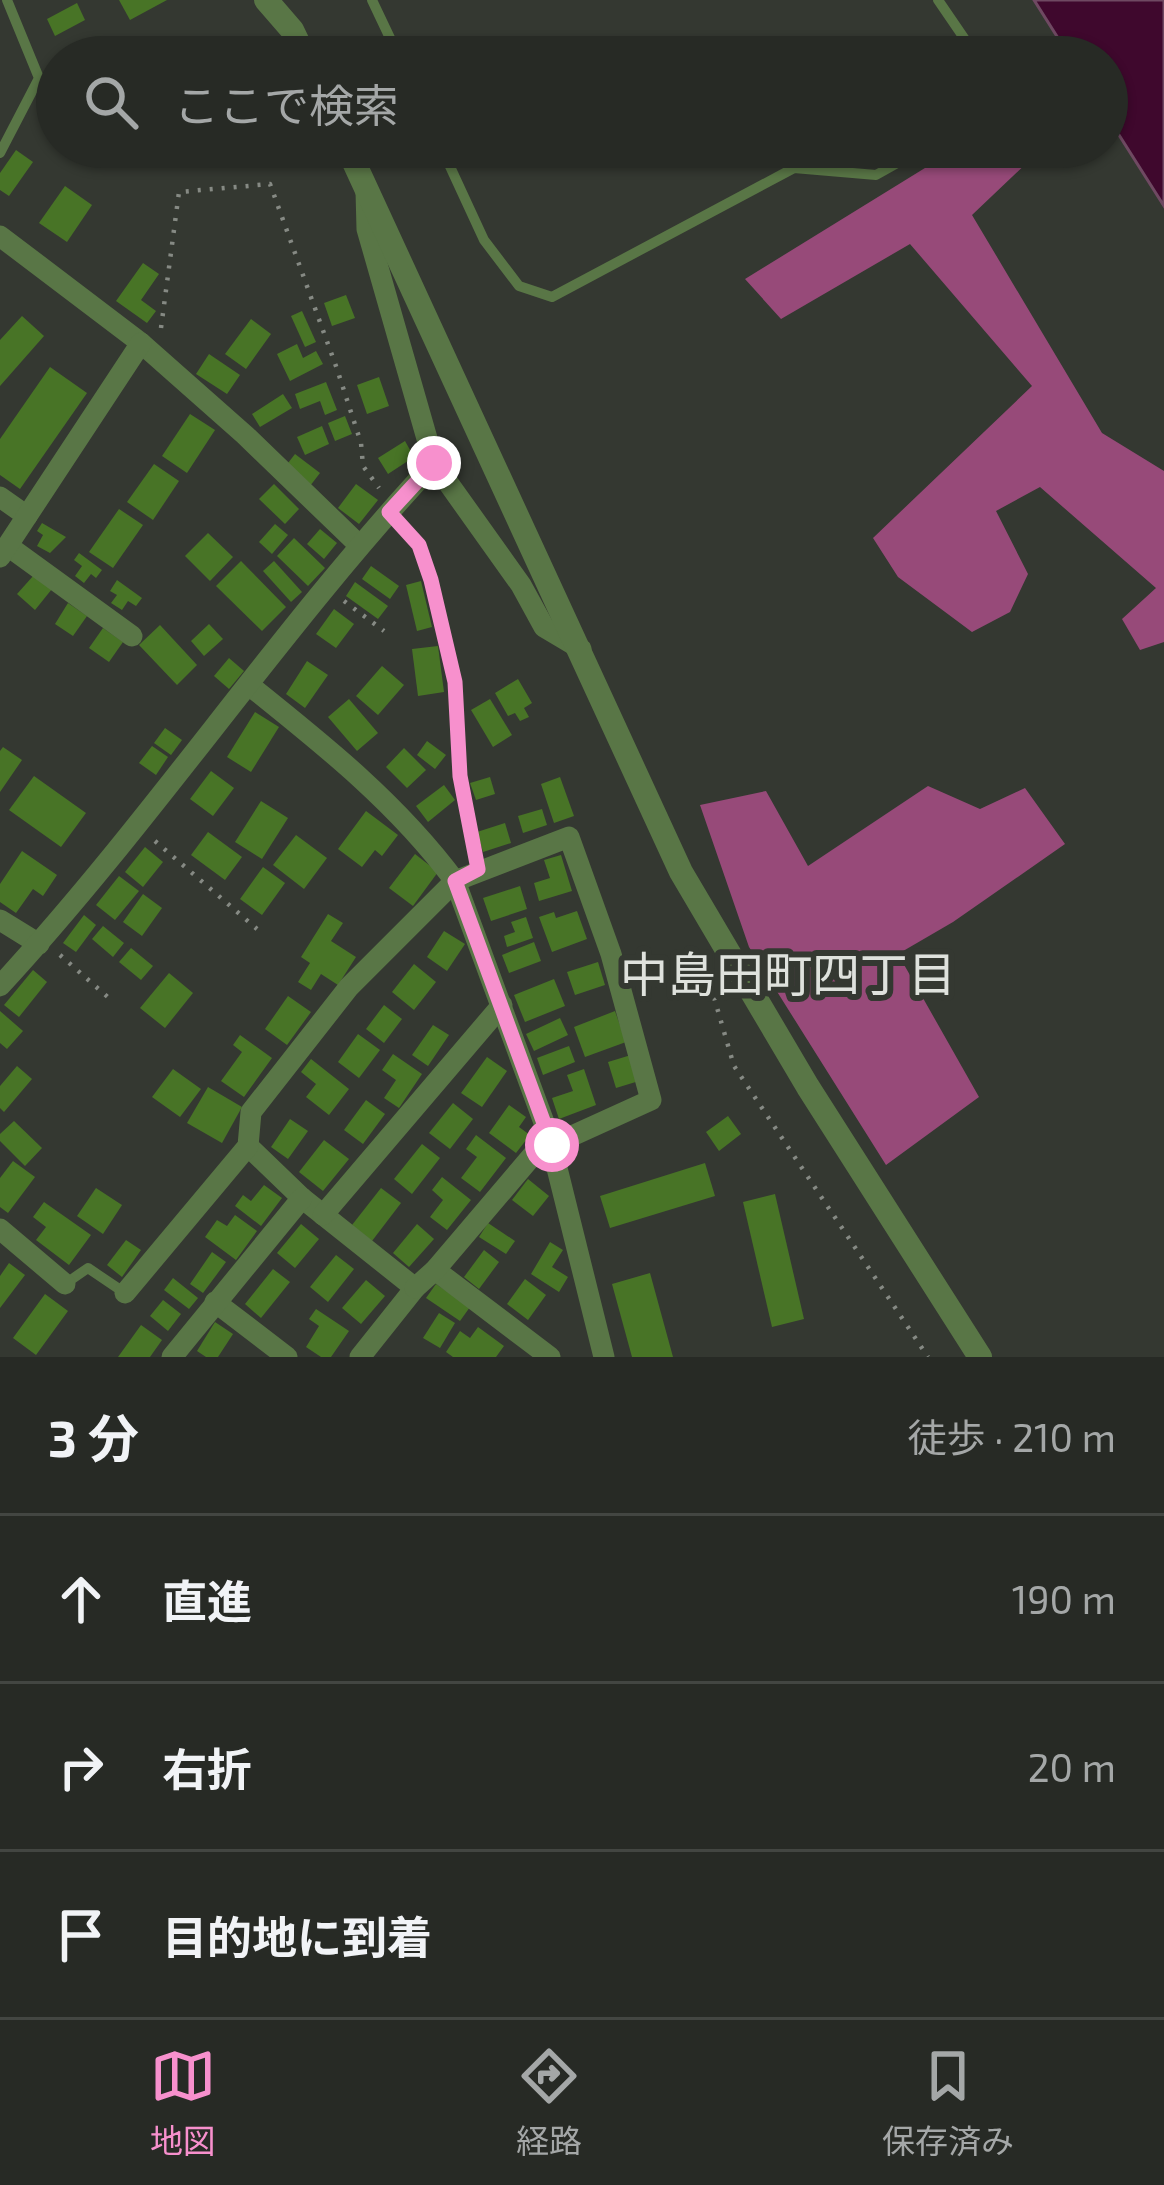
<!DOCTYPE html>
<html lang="ja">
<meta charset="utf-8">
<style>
body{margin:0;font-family:"Exo 2","Noto Sans JP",sans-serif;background:#333632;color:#f1f3f6}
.stop{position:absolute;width:36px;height:36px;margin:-27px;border:9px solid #f790cd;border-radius:50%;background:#fff}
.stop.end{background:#f790cd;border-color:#fff;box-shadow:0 3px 12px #0008}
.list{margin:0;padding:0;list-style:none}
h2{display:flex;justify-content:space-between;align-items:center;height:156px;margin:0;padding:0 48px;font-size:51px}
h2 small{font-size:39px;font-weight:400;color:#a4a7a7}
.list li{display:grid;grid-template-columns:78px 1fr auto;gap:36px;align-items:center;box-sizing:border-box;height:168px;padding:0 48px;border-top:3px solid #434642}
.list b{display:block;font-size:45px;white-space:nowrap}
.list em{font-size:39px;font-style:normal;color:#a4a7a7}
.icon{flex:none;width:66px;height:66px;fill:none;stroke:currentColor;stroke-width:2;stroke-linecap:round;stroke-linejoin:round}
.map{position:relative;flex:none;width:1164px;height:1357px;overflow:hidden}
.search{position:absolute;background:#272a25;box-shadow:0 3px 9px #0004;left:36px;right:36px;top:36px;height:132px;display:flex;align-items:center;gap:30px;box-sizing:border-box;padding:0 42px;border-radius:66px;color:#a4a7a7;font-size:45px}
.sheet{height:660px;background:#272a25}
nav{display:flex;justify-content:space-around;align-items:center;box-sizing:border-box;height:168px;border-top:3px solid #434642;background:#272a25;font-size:33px;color:#a4a7a7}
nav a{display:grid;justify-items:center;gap:6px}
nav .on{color:#f790cd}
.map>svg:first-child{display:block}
.forest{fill:#974a79}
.water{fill:#3f082d;stroke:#6f4962;stroke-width:3}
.building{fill:#487426}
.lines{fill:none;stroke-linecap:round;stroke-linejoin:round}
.path{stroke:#868a84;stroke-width:4.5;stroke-dasharray:3 9;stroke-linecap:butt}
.service{stroke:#597646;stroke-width:10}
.minor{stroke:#597646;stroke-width:21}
.tertiary{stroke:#597646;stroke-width:24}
.route{stroke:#f790cd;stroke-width:15}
.labels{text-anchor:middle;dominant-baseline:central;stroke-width:12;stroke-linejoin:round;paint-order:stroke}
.neighbourhood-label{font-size:48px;fill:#dfe2dd;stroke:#343831}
</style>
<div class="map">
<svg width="1164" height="1357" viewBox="0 0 1164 1357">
<rect width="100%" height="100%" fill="#343831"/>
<g class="forest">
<path d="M959,147H1023L1031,159L972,215L1102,433L1164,471V642L1140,650L1122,619L1156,588L1040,487L996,511L1028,574L1010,612L972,632L898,577L873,538L1032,386L910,244L781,319L745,279Z"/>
<path d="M928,786L980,809L1025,788L1065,844L953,922L898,954L979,1097L886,1165L749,947L700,805L766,791L808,866Z"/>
</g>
<path class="water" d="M1034,0H1164V206L1107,116V57H1070Z"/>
<g class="building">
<path d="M119,0H167L130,20Z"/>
<path d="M77,3L85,20L55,36L47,19Z"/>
<path d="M16,150L33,162L9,196L0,190V173Z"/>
<path d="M65,186L92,205L67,242L39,223Z"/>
<path d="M143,263L159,274L141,300L156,311L147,323L116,301Z"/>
<path d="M346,295L355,318L332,326L324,303Z"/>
<path d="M302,311L316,342L305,347L291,316Z"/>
<path d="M22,316L44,336L0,386V340Z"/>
<path d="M251,319L271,334L246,369L225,354Z"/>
<path d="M297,344L303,358L316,351L323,364L290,381L277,354Z"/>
<path d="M209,354L240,375L227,394L196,374Z"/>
<path d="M50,367L87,393L20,489L0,475V439Z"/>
<path d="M379,377L389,406L367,414L357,385Z"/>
<path d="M326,382L337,410L325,415L320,401L300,409L295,394Z"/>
<path d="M283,394L292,408L260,427L252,414Z"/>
<path d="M190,414L215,430L187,473L162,456Z"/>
<path d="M345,416L352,434L335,441L328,423Z"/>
<path d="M322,426L329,444L305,455L297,437Z"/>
<path d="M405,441L414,457L388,474L378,458Z"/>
<path d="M295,454L320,473L310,486L285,467Z"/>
<path d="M154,464L179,481L153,520L127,502Z"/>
<path d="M274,484L299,509L285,524L259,499Z"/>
<path d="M356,484L378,500L359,524L338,508Z"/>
<path d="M119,509L143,525L113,568L89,552Z"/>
<path d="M42,523L66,537L50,553L37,546L43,535L37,531Z"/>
<path d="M275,524L288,535L272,554L259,542Z"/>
<path d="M320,529L337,543L324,559L307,544Z"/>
<path d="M208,533L233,557L210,581L185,556Z"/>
<path d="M294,538L325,568L308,586L277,556Z"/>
<path d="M79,553L102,570L96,578L91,574L84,583L75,576L82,566L74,560Z"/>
<path d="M241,561L286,607L262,631L216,586Z"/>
<path d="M274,561L302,592L291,602L263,571Z"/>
<path d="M371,566L399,586L390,599L362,579Z"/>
<path d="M34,575L52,589L35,610L17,594Z"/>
<path d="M117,580L142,598L136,606L128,601L122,610L111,603L117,595L110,591Z"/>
<path d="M421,581L432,627L417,631L406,585Z"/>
<path d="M355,582L388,606L378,619L346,596Z"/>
<path d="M68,603L87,616L73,636L55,624Z"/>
<path d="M334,609L354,624L336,648L316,634Z"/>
<path d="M209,624L223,639L204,656L191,641Z"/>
<path d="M160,625L197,665L177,685L139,645Z"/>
<path d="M103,628L123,642L109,662L89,648Z"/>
<path d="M438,646L444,692L418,696L412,649Z"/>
<path d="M229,658L244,671L229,689L214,676Z"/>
<path d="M307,661L328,675L305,708L286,694Z"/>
<path d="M382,666L404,685L378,715L356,696Z"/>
<path d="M518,679L532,703L524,708L529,717L520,721L515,713L508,716L495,693Z"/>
<path d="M349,699L378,733L357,751L328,717Z"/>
<path d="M490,699L512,735L493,747L471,710Z"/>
<path d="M255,712L279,727L251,772L227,757Z"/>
<path d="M165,728L182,740L171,755L154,743Z"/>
<path d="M427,741L446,755L435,769L417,755Z"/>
<path d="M152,746L168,757L156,775L139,763Z"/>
<path d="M3,747L22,760L0,792V751Z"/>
<path d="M404,748L426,770L407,788L386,767Z"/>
<path d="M211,771L234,788L213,816L190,799Z"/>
<path d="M34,776L86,813L61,847L9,810Z"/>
<path d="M490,777L495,794L476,800L470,783Z"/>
<path d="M560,777L574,816L554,823L541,784Z"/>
<path d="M444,785L455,800L428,822L416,806Z"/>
<path d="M261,801L288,818L262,859L235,842Z"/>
<path d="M542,809L547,825L523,833L518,816Z"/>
<path d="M366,811L398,835L382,856L375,850L362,867L338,849Z"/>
<path d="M505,823L511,843L483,852L477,832Z"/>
<path d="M208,832L242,857L225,880L191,855Z"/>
<path d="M296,835L327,858L304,889L273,865Z"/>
<path d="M145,847L163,862L143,887L125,872Z"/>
<path d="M22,851L57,875L43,896L33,889L16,913L0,902V884Z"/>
<path d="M415,854L438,872L413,906L389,888Z"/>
<path d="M561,855L572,891L539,901L534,883L550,878L544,860Z"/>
<path d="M263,867L285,883L262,915L240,899Z"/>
<path d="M119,876L139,891L115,920L96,905Z"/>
<path d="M520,886L527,909L491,921L483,898Z"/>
<path d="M143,894L162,908L142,936L123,922Z"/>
<path d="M577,911L587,939L552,952L539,917L554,912L556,918Z"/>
<path d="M328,914L343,923L331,941L356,957L338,985L321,974L311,990L298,982L310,963L301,957Z"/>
<path d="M84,915L96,925L76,952L63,943Z"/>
<path d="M526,917L533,938L507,947L504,936L515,932L511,922Z"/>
<path d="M103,926L124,943L113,957L92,939Z"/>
<path d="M444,931L465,944L447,971L427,957Z"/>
<path d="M534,942L541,961L509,973L502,955Z"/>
<path d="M131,948L153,966L141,980L119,962Z"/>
<path d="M598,962L605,985L575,995L567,972Z"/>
<path d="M414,964L436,982L414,1010L392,992Z"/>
<path d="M33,970L47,982L19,1017L4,1005Z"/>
<path d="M169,973L193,993L165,1028L140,1008Z"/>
<path d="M554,979L565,1006L525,1022L514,995Z"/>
<path d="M288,996L311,1012L287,1045L265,1029Z"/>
<path d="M384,1005L402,1019L384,1043L366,1029Z"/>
<path d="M0,1011L23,1031L7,1049L0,1043Z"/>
<path d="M615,1011L626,1042L585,1057L574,1027Z"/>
<path d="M560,1018L568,1035L534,1051L526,1034Z"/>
<path d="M433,1025L449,1035L428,1066L412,1055Z"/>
<path d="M358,1034L380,1050L359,1078L338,1062Z"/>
<path d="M240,1035L272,1058L244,1097L221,1081L242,1052L233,1045Z"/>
<path d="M569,1046L575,1062L543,1075L537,1058Z"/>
<path d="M393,1054L422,1074L399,1108L384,1098L396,1080L382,1070Z"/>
<path d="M631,1055L639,1081L616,1088L608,1062Z"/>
<path d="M487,1057L507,1071L482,1107L461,1093Z"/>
<path d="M311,1059L349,1089L329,1115L306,1097L316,1084L301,1072Z"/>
<path d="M17,1066L32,1079L4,1112L0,1108V1086Z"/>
<path d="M173,1069L201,1089L180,1117L152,1097Z"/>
<path d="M584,1069L596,1105L559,1119L552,1098L573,1091L567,1075Z"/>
<path d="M208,1087L242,1107L222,1143L187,1123Z"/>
<path d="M366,1100L385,1114L363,1144L344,1130Z"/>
<path d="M453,1103L473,1119L450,1149L429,1133Z"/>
<path d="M509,1105L526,1117L519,1127L530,1135L516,1153L489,1133Z"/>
<path d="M728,1116L741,1134L719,1151L706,1132Z"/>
<path d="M290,1119L308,1131L288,1159L271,1147Z"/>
<path d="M14,1121L42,1148L25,1166L0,1141V1134Z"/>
<path d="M476,1135L506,1158L480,1192L461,1178L477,1157L466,1149Z"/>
<path d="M324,1140L349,1159L323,1191L299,1172Z"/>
<path d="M422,1144L440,1158L412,1194L394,1179Z"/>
<path d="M13,1161L35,1177L8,1213L0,1207V1178Z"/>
<path d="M705,1163L715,1196L610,1228L600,1196Z"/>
<path d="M442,1177L471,1200L447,1230L430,1217L443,1200L432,1190Z"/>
<path d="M528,1179L549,1196L533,1216L512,1200Z"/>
<path d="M264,1185L282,1198L261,1226L235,1206L243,1195L251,1201Z"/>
<path d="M96,1188L122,1205L103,1234L77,1216Z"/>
<path d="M381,1188L401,1203L372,1241L352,1225Z"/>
<path d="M775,1194L804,1319L772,1327L743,1202Z"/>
<path d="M44,1202L91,1235L69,1265L36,1240L46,1227L33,1217Z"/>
<path d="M235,1215L257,1231L236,1260L205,1237L217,1220L227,1226Z"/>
<path d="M488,1223L515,1241L506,1254L479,1237Z"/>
<path d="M301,1224L319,1239L295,1268L277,1253Z"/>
<path d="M417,1224L434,1239L409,1267L393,1253Z"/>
<path d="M126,1240L141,1250L122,1277L107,1265Z"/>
<path d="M550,1242L563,1250L552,1267L568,1277L559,1292L531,1274Z"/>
<path d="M484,1250L499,1262L479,1289L464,1277Z"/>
<path d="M212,1252L226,1262L203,1293L190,1284Z"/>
<path d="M336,1255L354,1269L328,1302L310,1287Z"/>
<path d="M9,1263L25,1275L0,1308V1276Z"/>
<path d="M273,1269L290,1282L261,1318L245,1304Z"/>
<path d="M650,1273L673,1357H632L612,1284Z"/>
<path d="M173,1278L198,1298L189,1309L164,1290Z"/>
<path d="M525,1279L546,1295L528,1320L507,1304Z"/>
<path d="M366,1280L385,1296L361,1324L342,1308Z"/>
<path d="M436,1284L470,1307L460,1321L426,1298Z"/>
<path d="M45,1294L68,1311L36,1355L13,1338Z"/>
<path d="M163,1300L181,1314L168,1331L150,1316Z"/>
<path d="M316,1309L349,1331L331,1357H321L306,1347L319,1326L309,1319Z"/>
<path d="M439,1313L455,1323L440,1348L423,1338Z"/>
<path d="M215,1322L233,1334L218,1357H206L197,1351Z"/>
<path d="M141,1325L162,1340L150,1357H118Z"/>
<path d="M478,1327L504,1346L496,1357H453L446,1352L460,1331L470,1338Z"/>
</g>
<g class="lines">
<g class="path">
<path d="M161,328L179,192L270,184L337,369L361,443L363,466L379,488"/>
<path d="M403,528L419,545L431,580L455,682L460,776L474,852"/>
<path d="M344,601L384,631"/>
<path d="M155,841L257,929"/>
<path d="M60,955L110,999"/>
<path d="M704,963L734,1066L928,1357"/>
</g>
<g class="service">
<path d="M372,0L399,57"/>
<path d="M938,0L977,57"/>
<path d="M441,147L484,240L519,286L552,297L794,168L876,175L926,147"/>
<path d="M0,153L39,78L7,0"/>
<path d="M65,1284L88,1268L125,1293"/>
</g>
<g class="minor">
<path d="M366,191L367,229L434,463"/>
<path d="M0,236L141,343L245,435L358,544"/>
<path d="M0,497L27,516"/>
<path d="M8,546L132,636"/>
<path d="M0,557L141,343"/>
<path d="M249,685C324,745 397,803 455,881L549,1136L604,1357"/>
<path d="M0,920L39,944"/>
<path d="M0,986C154,819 280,628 434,463L521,585L544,627L581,649"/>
<path d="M248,1146L302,1198L415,1288L360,1357"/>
<path d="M323,1215L502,1005"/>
<path d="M0,1229L65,1284"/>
<path d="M435,1270L550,1357"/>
<path d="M415,1288L435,1270L549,1136"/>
<path d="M125,1293L248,1146L251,1112L349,987L455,881L569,837L611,954L651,1100L552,1145"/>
<path d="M215,1302L287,1357"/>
<path d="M172,1357L302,1198"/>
</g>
<g class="tertiary">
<path d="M266,0L292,30L305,57"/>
<path d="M347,147L681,872L808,1087L980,1357"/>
</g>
</g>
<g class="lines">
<path class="route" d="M434,463L389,512L419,545L431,580L455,682L460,776L478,869L455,881L552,1145"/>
</g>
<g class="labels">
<g class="neighbourhood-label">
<text x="788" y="973">中島田町四丁目</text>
</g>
</g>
</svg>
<div class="stop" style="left:552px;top:1145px"></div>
<div class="stop end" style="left:434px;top:463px"></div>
<div class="search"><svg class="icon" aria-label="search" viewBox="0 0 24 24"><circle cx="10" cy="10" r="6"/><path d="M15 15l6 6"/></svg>ここで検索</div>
</div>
<section class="sheet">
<h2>3 分<small>徒歩 · 210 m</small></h2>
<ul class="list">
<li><svg class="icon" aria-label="ahead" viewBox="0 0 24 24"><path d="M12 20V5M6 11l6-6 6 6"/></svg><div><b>直進</b></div><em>190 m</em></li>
<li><svg class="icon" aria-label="right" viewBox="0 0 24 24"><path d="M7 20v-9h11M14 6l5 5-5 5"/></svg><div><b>右折</b></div><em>20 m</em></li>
<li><svg class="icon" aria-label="arrive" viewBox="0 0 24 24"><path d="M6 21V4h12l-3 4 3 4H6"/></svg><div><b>目的地に到着</b></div></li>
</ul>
</section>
<nav>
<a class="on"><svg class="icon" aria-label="map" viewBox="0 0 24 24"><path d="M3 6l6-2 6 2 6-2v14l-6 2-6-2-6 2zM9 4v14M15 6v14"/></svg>地図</a>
<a><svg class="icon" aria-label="directions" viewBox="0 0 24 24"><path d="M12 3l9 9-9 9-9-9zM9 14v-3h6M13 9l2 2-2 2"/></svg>経路</a>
<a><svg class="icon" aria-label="saved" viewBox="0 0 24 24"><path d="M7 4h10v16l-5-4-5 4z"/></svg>保存済み</a>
</nav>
